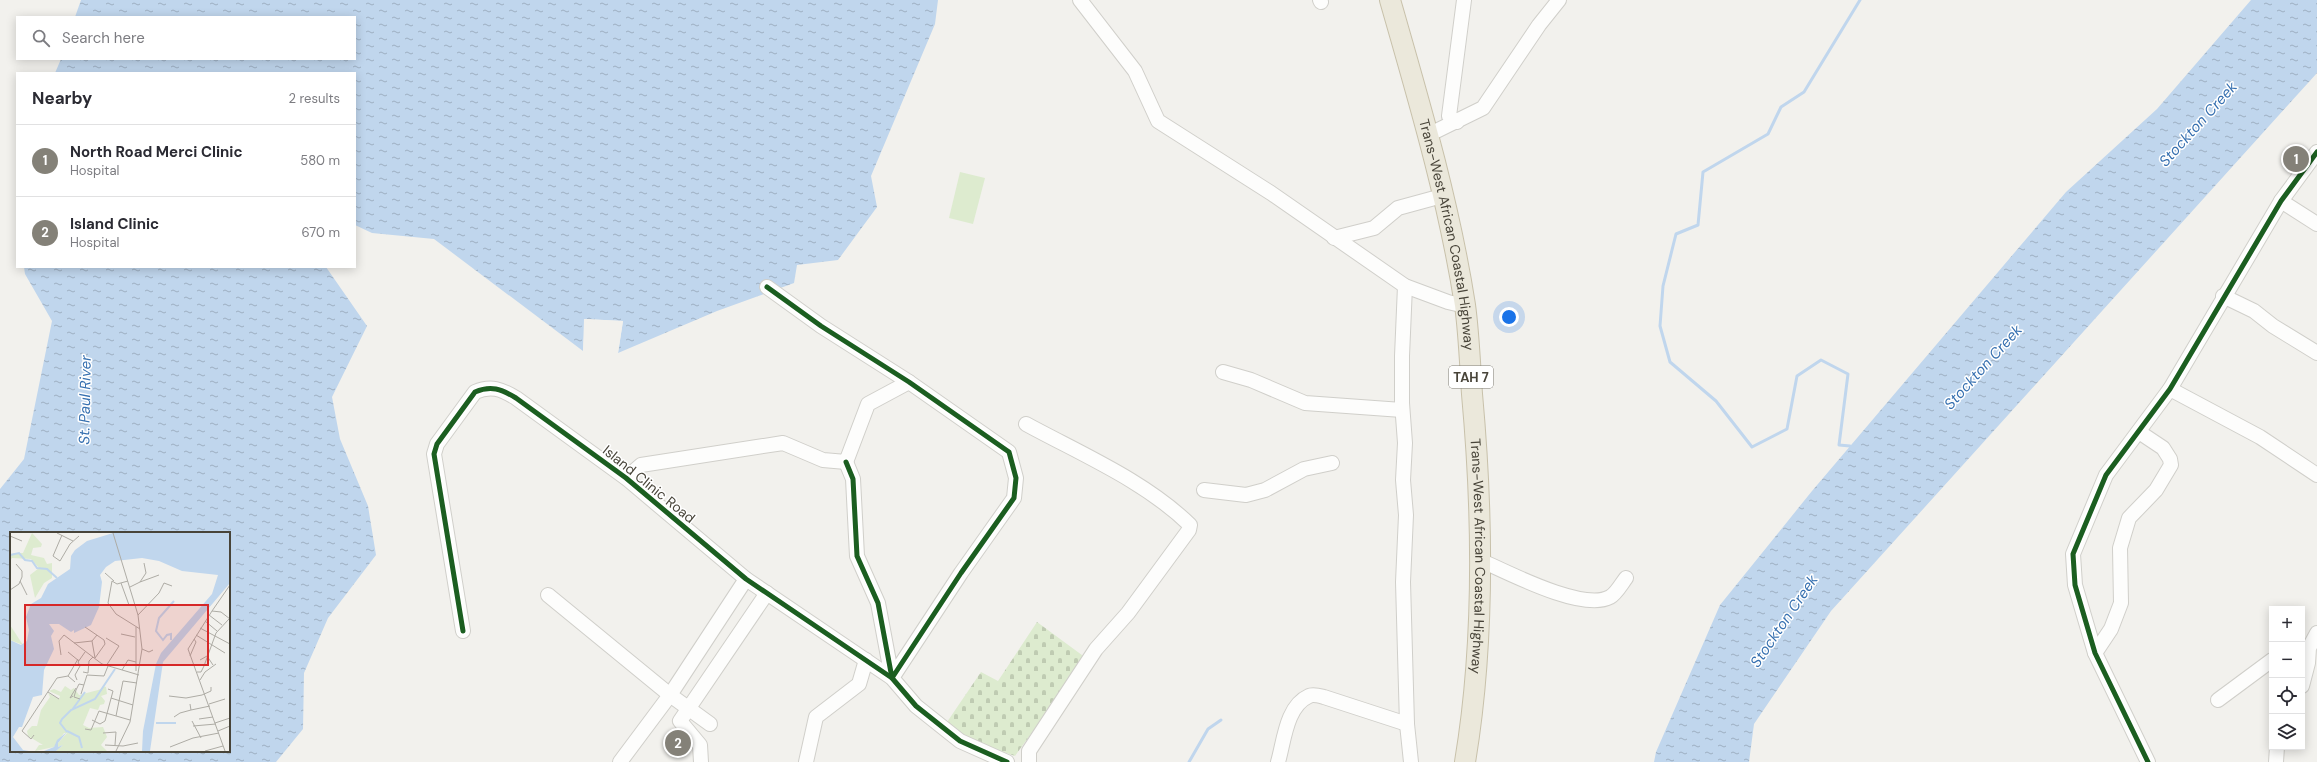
<!DOCTYPE html>
<meta charset="utf-8">
<style>
body{margin:0;font-family:"DM Sans",sans-serif;background:#f7f7f7;color:#2b2b33}
.controls{position:absolute;right:12px;bottom:12px;display:grid;overflow:hidden;border-radius:0px;box-shadow:0 2px 10px #0003}
.controls button{width:36px;height:36px;display:grid;place-items:center;padding:0;border:0;border-bottom:1px solid #e1e1e2;background:#fff;color:#2b2b33;font:20px sans-serif}
.you{position:absolute;left:1509px;top:317px;width:14px;height:14px;margin:-10px;border:3px solid #fff;border-radius:50%;background:#1a73e8;box-shadow:0 0 0 6px #1a73e833}
.badge{display:grid;place-items:center;width:26px;height:26px;border-radius:50%;background:#848178;color:#fff;font-size:13px;font-weight:700}
.pin{position:absolute;translate:-50% -50%;border:2px solid #fff;box-shadow:0 1px 4px #0006}
.list{margin:0;padding:0;list-style:none}
h2{display:flex;justify-content:space-between;align-items:center;height:52px;margin:0;padding:0 16px;font-size:17px}
h2 small{font-size:13px;font-weight:400;color:#7c7c81}
.list li{display:grid;grid-template-columns:26px 1fr auto;gap:12px;align-items:center;box-sizing:border-box;height:72px;padding:0 16px;border-top:1px solid #e1e1e2}
.list b{display:block;font-size:15px;white-space:nowrap}
.list p{margin:0;font-size:13px;white-space:nowrap;color:#7c7c81}
.list em{font-size:13px;font-style:normal;color:#7c7c81}
.icon{flex:none;width:22px;height:22px;fill:none;stroke:currentColor;stroke-width:2;stroke-linecap:round;stroke-linejoin:round}
.map{position:relative;flex:none;width:2317px;height:762px;overflow:hidden}
.search{position:absolute;background:#fff;box-shadow:0 2px 10px #0003;left:16px;top:16px;width:340px;height:44px;display:flex;align-items:center;gap:10px;box-sizing:border-box;padding:0 14px;border-radius:0px;color:#7c7c81;font-size:15px}
.panel{position:absolute;background:#fff;box-shadow:0 2px 10px #0003;left:16px;top:72px;width:340px;height:196px;border-radius:0px}
.map>svg:first-child{display:block}
.cemetery{fill:url(#cemetery-stones)}
.pitch{fill:#ddebcf}
.water{fill:url(#water-ripples);fill-rule:evenodd}
.pier{fill:#f2f1ed}
.lines{fill:none;stroke-linecap:round;stroke-linejoin:round}
.stream{stroke:#c0d6ed;stroke-width:3}
.minor-casing{stroke:#d0cfca;stroke-width:16}
.highway-casing{stroke:#c8c1aa;stroke-width:22}
.minor{stroke:#fdfdfc;stroke-width:14}
.highway{stroke:#ebe8db;stroke-width:20}
.cycleway-casing{stroke:#fff;stroke-width:8}
.cycleway{stroke:#1b5e20;stroke-width:5}
.labels{text-anchor:middle;dominant-baseline:central;stroke-width:3;stroke-linejoin:round;paint-order:stroke}
.shield{fill:#fff;stroke:#7f7c74;stroke-width:1}
.shield-label{font-size:13px;font-weight:bold;fill:#484439}
.street-label{font-size:14px;fill:#484439;stroke:#fff}
.water-label{font-size:15px;font-style:italic;fill:#3670b0;stroke:#fff}
.inset-river{fill:none;stroke:#c0d6ed;stroke-width:2}
.inset-road{fill:none;stroke:#aeaca5;stroke-width:1}
.view{fill:#d62828;fill-opacity:0.15;stroke:#d62828;stroke-width:2}
.inset-edge{fill:none;stroke:#484439;stroke-width:2}
</style>
<div class="map">
<svg width="2317" height="762" viewBox="0 0 2317 762">
<defs>
<pattern id="cemetery-stones" width="16" height="16" patternUnits="userSpaceOnUse"><rect width="16" height="16" fill="#ddebcf"/><path d="M2 7V4a2 2 0 0 1 4 0v3zM10 15v-3a2 2 0 0 1 4 0v3z" fill="#bfcbb2"/></pattern>
<pattern id="water-ripples" width="26" height="14" patternUnits="userSpaceOnUse"><rect width="26" height="14" fill="#c0d6ed"/><path d="M2 4q2-2 4 0t4 0M15 11q2-2 4 0t4 0" fill="none" stroke="#9eafc1"/></pattern>
</defs>
<rect width="100%" height="100%" fill="#f2f1ed"/>
<path class="cemetery" d="M1037,622L1086,658L1015,756L961,737L945,725L981,672L998,681Z"/>
<path class="pitch" d="M960,172L985,178L973,224L949,218Z"/>
<g class="water">
<path d="M81,0H938L935,24L871,176L877,207L838,260L797,265L794,283L717,311L618,353L623,321L585,319L583,351L434,239L372,233L355,225V73H55L61,59H355V17H75Z"/>
<path d="M2251,0H2317V73L1831,611L1754,724L1749,762H1654L1656,752L1720,605L1812,491L2066,192L2157,109Z"/>
<path d="M24,267H326L367,326L332,397L340,439L368,506L376,555L328,618L304,673L303,729L276,762H0V489L24,459L52,321L25,274ZM11,533H229V751H11Z"/>
</g>
<path class="pier" d="M584,319L623,321L618,353H616L621,323L586,321L585,351H583Z"/>
<g class="lines">
<g class="stream">
<path d="M1852,449L1850,446L1839,445L1848,374L1821,360L1797,376L1787,429L1752,447L1716,401L1670,362L1660,326L1663,286L1676,234L1698,225L1703,172L1768,134L1781,107L1804,92L1860,0"/>
<path d="M1189,762L1208,729L1221,720"/>
</g>
<defs>
<g id="minor">
<path d="M1080,0L1135,71L1158,121L1271,193L1405,286L1448,302L1465,306"/>
<path d="M1320,0L1321,2"/>
<path d="M1457,122L1449,116L1464,0"/>
<path d="M1428,135L1483,108L1539,25L1559,0"/>
<path d="M2281,201L2317,224"/>
<path d="M1334,238L1374,228L1398,208L1442,196"/>
<path d="M1405,286L1402,356V403L1405,443L1403,480L1406,515L1403,582L1407,724L1411,762"/>
<path d="M767,287L821,326L909,382L1009,452L1016,478L1014,498L961,573L892,678L878,603L857,556L853,479L846,462"/>
<path d="M2223,296L2254,311L2273,326L2317,353"/>
<path d="M1223,372L1251,380L1305,403L1402,410"/>
<path d="M2170,389L2260,437L2317,475"/>
<path d="M1026,424C1081,454 1145,481 1190,525L1189,530L1128,613L1096,649L1029,751V762"/>
<path d="M626,478L641,465L783,443L823,460L846,462L868,404L909,382"/>
<path d="M1204,490L1246,495L1265,490L1304,469L1332,463"/>
<path d="M1480,560C1507,572 1583,612 1610,597C1616,594 1622,583 1626,578"/>
<path d="M548,595L670,695L710,724"/>
<path d="M463,631L434,454L437,444L475,392C491,385 501,389 516,398L626,478L746,579L892,678L916,706L960,741L1007,762"/>
<path d="M2095,653L2111,629L2121,603L2120,548L2129,518L2156,490L2171,465L2170,459L2163,448L2139,432"/>
<path d="M2302,686L2308,663L2309,648L2317,633"/>
<path d="M2218,700L2272,660"/>
<path d="M620,762L670,695L746,579"/>
<path d="M701,762L700,745L680,721L767,593"/>
<path d="M806,762L816,717L859,684L866,660"/>
<path d="M1278,762C1284,742 1286,706 1309,696C1313,694 1320,696 1324,697L1407,724"/>
<path d="M2148,762L2095,653L2075,585L2073,554L2106,475L2170,389L2281,201L2317,152"/>
<path d="M2276,762L2277,747"/>
</g>
<g id="highway">
<path id="s1" d="M1390,0C1419,101 1449,202 1465,305C1469,334 1470,365 1472,394C1483,515 1485,642 1465,762"/>
</g>
</defs>
<use href="#minor" class="minor-casing"/>
<use href="#highway" class="highway-casing"/>
<use href="#minor" class="minor"/>
<use href="#highway" class="highway"/>
<defs>
<g id="cycleway">
<path d="M767,287L821,326L909,382L1009,452L1016,478L1014,498L961,573L892,678L878,603L857,556L853,479L846,462"/>
<path d="M463,631L434,454L437,444L475,392C491,385 501,389 516,398L626,478L746,579L892,678L916,706L960,741L1007,762"/>
<path d="M2148,762L2095,653L2075,585L2073,554L2106,475L2170,389L2281,201L2317,152"/>
</g>
</defs>
<use href="#cycleway" class="cycleway-casing"/>
<use href="#cycleway" class="cycleway"/>
</g>
<g class="labels">
<rect class="shield" x="1449" y="366" width="44" height="22" rx="3"/>
<g class="shield-label">
<text x="1471" y="377">TAH 7</text>
</g>
<g class="street-label">
<text stroke="none"><textPath href="#s1" startOffset="242">Trans-West African Coastal Highway</textPath></text>
<text transform="translate(649 484) rotate(39)">Island Clinic Road</text>
<text stroke="none"><textPath href="#s1" startOffset="566">Trans-West African Coastal Highway</textPath></text>
</g>
<g class="water-label">
<text transform="translate(2198 124) rotate(-48)">Stockton Creek</text>
<text transform="translate(1983 367) rotate(-48)">Stockton Creek</text>
<text transform="translate(85 400) rotate(-89)">St. Paul River</text>
<text transform="translate(1784 621) rotate(-56)">Stockton Creek</text>
</g>
</g>
<g transform="translate(10 532)">
<rect width="220" height="220" fill="#f2f1ed"/>
<path d="M0,93L13,113L0,108Z" fill="#ddebcf"/>
<path d="M22,1L32,12L31,15L23,16L21,23L34,26L37,32L42,31V46L34,51L25,66L20,43L29,36L21,27L2,26L0,29V24L4,21H13ZM55,154L61,158L64,156L69,163L92,157L93,154L96,155L97,162L91,164L95,169L94,172L90,173L88,178L80,176L73,193L79,196L93,195L97,205L91,213L97,219H46L53,213L48,215V211L57,201H54L44,215L25,219L29,213H33L18,204L17,199L22,194H27L31,178L40,165L38,161L49,167L50,164L39,159L44,157L51,160Z" fill="#ddebcf"/>
<path d="M103,1H220V51L153,130L140,219H132L133,199L146,132L151,121L202,62L208,43L172,39L149,29L132,26L105,29L96,35L90,43L92,50L89,75L81,93L64,101V98L61,100L49,92H39L44,99L41,104L44,117L34,138L32,163L23,165L12,195H9L3,205L13,218L19,219H0V108L11,113L17,109L19,98L16,85L21,72L31,66L38,52L60,37L61,24L65,18L77,9ZM57,200L48,211V215L53,213L46,219H34L44,215L47,208Z" fill="#c0d6ed"/>
<path class="inset-river" d="M0,23L9,21L15,28L22,29L27,36L37,37L47,46M161,108V102L157,103L153,108L146,99L149,86L164,69M62,178L75,160M146,191H166M57,199L69,205L72,216M57,200L50,191L52,187L61,178L85,167L105,137"/>
<path class="inset-road" d="M47,1L63,9M103,1L128,83L132,117L120,190L106,219M52,3L43,24L50,29L60,12L69,4M0,4L12,9M95,41L104,49M10,49L17,63M118,49L107,52L102,49L98,71L106,82L130,97M130,50L149,43M111,51L119,73M120,55L130,50L136,41L134,31M0,58L9,52L12,45V39L6,32M202,79L220,53M128,83L149,61L154,51L162,54M199,83L212,93M195,89L207,99M75,95L94,108L95,112L85,126L82,109M126,95V139M190,96L220,112M111,102L125,105M186,103L215,121M96,106L109,114L96,134M64,111L82,109L87,103M132,117L139,120L143,118M58,120L69,129M51,123L49,109L54,103L92,132L129,143M180,124L186,110L184,107M190,128L197,124L203,133M112,138L118,128L126,130M73,140L78,141L79,129L83,125M187,140H191L194,134L206,101L219,87M58,144L68,127M67,148L65,143L70,134L68,130L75,120M190,148L195,140L206,132M38,160L49,167M71,162L77,143L94,144L98,134M63,164L60,166L66,156M159,164L176,166L192,163L201,159V155M101,166L123,173M70,167L64,165L66,158L69,152L74,153M180,172L181,178L200,174M199,172L215,167M106,184L113,149L127,151M164,185L170,181L181,178M189,187L203,185M82,188L90,192L95,189L103,159L98,157M182,189L191,206M205,191L220,186M183,194L206,192M75,197L81,198L89,179L120,188M208,199L220,194M93,201L106,200L105,213M24,203L21,207L12,199L47,146L58,144L65,150M95,213L113,214L128,211M160,215L183,206L209,201M195,219L213,214M215,219L178,117L202,79L211,80L220,87"/>
<path class="view" d="M15,73H198V133H15Z"/>
<rect width="220" height="220" class="inset-edge"/>
</g>
</svg>
<div class="controls">
<button>+</button>
<button>−</button>
<button><svg class="icon" aria-label="locate" viewBox="0 0 24 24"><circle cx="12" cy="12" r="6"/><path d="M12 2v4M12 18v4M2 12h4M18 12h4"/></svg></button>
<button><svg class="icon" aria-label="layers" viewBox="0 0 24 24"><path d="M12 4l9 5-9 5-9-5zM3 14l9 5 9-5"/></svg></button>
</div>
<div class="you"></div>
<div class="pin badge" style="left:2296px;top:159px">1</div>
<div class="pin badge" style="left:678px;top:743px">2</div>
<div class="search"><svg class="icon" aria-label="search" viewBox="0 0 24 24"><circle cx="10" cy="10" r="6"/><path d="M15 15l6 6"/></svg>Search here</div>
<section class="panel">
<h2>Nearby<small>2 results</small></h2>
<ul class="list">
<li><span class="badge">1</span><div><b>North Road Merci Clinic</b><p>Hospital</p></div><em>580 m</em></li>
<li><span class="badge">2</span><div><b>Island Clinic</b><p>Hospital</p></div><em>670 m</em></li>
</ul>
</section>
</div>
